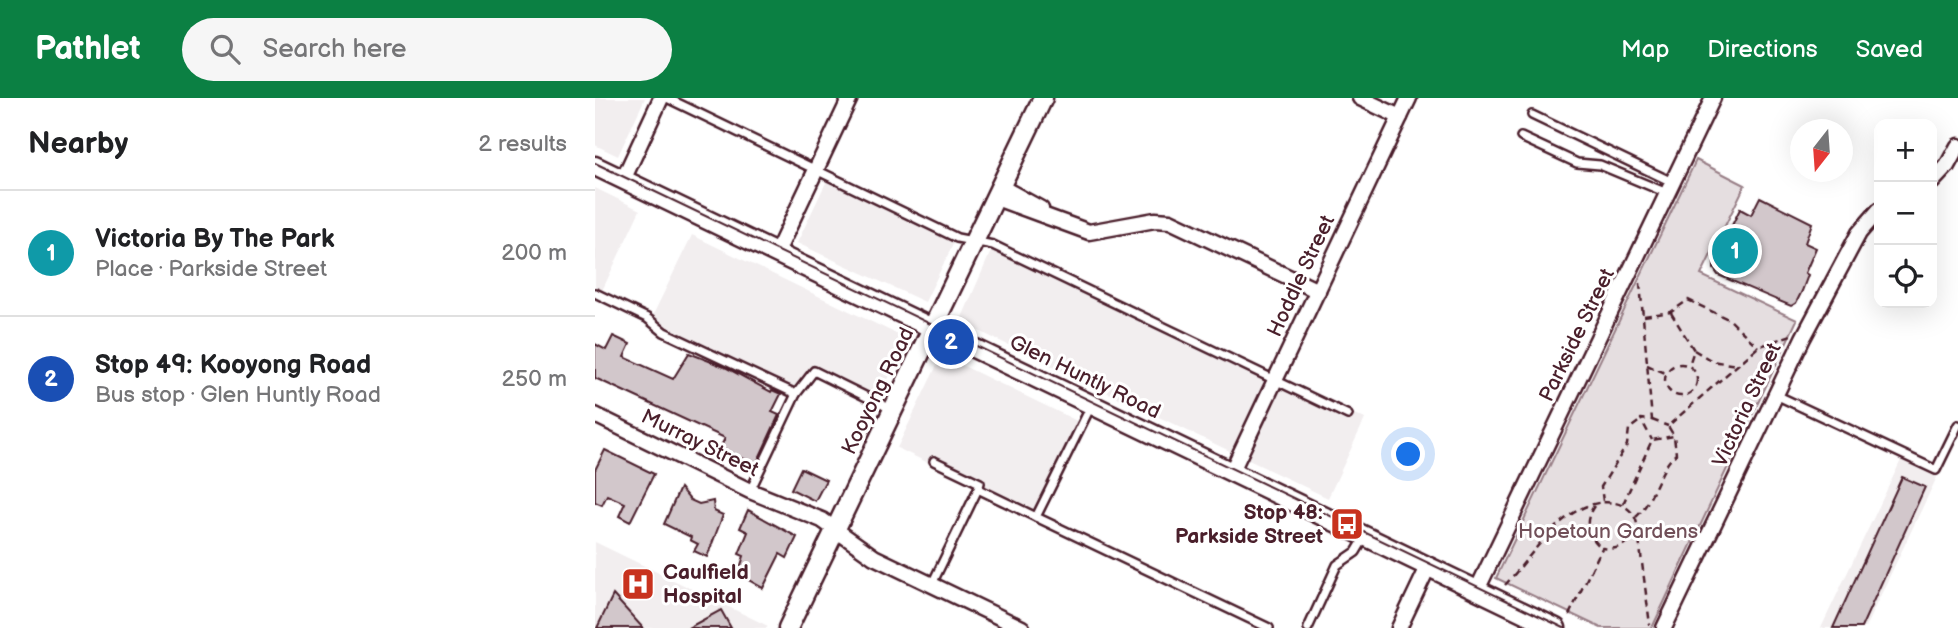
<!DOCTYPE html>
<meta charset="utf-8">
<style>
body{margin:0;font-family:"Balsamiq Sans",sans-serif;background:#f6f6f6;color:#202124}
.controls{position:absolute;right:21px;top:21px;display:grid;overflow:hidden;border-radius:14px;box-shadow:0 7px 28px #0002}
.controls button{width:63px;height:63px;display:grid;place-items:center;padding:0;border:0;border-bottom:2px solid #e0e0e0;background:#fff;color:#202124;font:35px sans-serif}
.compass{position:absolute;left:1195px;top:21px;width:63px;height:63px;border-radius:50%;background:#fff;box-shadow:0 7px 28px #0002;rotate:197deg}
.you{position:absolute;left:814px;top:357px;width:24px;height:24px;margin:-18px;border:5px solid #fff;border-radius:50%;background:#1a73e8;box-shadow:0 0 0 10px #1a73e833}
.badge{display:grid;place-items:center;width:46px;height:46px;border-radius:50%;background:#0b8043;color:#fff;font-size:23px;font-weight:700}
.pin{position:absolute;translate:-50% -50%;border:4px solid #fff;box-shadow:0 2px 7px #0006}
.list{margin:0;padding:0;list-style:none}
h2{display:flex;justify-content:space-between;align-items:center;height:91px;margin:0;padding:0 28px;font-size:30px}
h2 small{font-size:23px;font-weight:400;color:#757577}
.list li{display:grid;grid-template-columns:46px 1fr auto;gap:21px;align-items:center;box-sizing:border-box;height:126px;padding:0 28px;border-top:2px solid #e0e0e0}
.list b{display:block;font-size:26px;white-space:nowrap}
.list p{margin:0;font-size:23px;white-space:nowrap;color:#757577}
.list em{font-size:23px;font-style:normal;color:#757577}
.icon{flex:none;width:38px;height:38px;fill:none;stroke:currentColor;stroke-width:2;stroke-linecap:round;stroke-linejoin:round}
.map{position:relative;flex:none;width:1363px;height:530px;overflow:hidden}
header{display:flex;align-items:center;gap:42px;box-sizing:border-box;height:98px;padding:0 35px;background:#0b8043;color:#fff}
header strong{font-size:33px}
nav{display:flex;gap:38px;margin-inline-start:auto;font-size:24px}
.search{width:490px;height:63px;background:#f6f6f6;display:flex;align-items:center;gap:18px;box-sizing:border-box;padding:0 24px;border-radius:38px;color:#757577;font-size:26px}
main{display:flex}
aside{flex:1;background:#fff}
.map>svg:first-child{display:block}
.built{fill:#f2eeef}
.green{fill:#e5dee0;stroke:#987e86;stroke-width:2}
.building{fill:#d2c7cb;stroke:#4a1f2b;stroke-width:2}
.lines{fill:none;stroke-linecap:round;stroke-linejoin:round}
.service-casing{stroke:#4a1f2b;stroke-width:12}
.minor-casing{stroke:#4a1f2b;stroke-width:19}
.tertiary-casing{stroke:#4a1f2b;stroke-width:23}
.path{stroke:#4a1f2b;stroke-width:2.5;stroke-dasharray:7 5;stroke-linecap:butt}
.service{stroke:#fff;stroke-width:7}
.minor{stroke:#fff;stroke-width:14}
.tertiary{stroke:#fff;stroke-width:18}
.tram{stroke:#4a1f2b;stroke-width:2}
.labels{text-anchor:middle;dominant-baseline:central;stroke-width:6;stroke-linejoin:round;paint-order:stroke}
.street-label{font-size:21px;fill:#4a1f2b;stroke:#fff}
.poi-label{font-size:21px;font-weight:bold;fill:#4a1f2b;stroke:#fff;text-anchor:end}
.park-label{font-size:21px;fill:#714f58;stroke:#fff}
</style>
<header>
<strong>Pathlet</strong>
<div class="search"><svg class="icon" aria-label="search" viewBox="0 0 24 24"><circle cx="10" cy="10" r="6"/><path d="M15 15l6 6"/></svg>Search here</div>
<nav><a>Map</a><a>Directions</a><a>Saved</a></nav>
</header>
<main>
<aside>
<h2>Nearby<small>2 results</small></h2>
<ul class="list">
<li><span class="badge" style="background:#0f9aa8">1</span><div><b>Victoria By The Park</b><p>Place · Parkside Street</p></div><em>200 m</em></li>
<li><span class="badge" style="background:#1a4fb4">2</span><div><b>Stop 49: Kooyong Road</b><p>Bus stop · Glen Huntly Road</p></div><em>250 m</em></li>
</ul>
</aside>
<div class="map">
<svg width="1363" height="530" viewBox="0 0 1363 530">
<rect width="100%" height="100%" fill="#fff"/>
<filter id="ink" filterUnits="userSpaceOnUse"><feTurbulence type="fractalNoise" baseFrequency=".0143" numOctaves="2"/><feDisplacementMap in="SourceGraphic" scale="14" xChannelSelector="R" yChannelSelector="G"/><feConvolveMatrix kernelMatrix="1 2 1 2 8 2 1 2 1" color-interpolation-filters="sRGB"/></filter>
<g filter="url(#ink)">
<g class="built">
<path d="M0,0H50L23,58L0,47Z"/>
<path d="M235,76L362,138L330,204L202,145Z"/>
<path d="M0,90L45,112L6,195L0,192Z"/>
<path d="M97,137L308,239L311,246L278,311L275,305L221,279L205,295L63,226L57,219Z"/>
<path d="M400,144L770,321L733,400L365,224Z"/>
<path d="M350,259L482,323L438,415L302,350L345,261Z"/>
<path d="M1307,360L1343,377L1270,530H1226Z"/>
<path d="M0,444L173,528L172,530H0Z"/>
</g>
<path class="green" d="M1101,62L1150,87L1106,177L1202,222L1057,530H1006L901,480Z"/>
<g class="building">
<path d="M1165,99L1217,125L1210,145L1221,150L1210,175L1213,177L1207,193L1201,205L1196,208L1123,177L1119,171V164L1145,111L1156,117Z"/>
<path d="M18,238L35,246L29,259L78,281L94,255L132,270L176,294L177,292L186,296L177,314L184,317L161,367L125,350L130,340L0,280V246L11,252Z"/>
<path d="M10,352L59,376L35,424L24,418L30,405L12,397L7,407L0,404V372Z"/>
<path d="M206,370L231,382L220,403L196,391Z"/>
<path d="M1307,379L1330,389L1266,530H1238Z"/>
<path d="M85,390L95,402L104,406L118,403L119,413L128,417L112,459L99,453L103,446L95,442L96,439L69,426Z"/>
<path d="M153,412L202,439L192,460L185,456L168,490L143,476L149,458L144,456L153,434L145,430Z"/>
<path d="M18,497L48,530H2Z"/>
<path d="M126,512L136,530H93Z"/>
</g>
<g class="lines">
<defs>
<g id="service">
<path d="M72,0L362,140L398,147L753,317"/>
<path d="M937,17L1077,84"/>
<path d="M926,39L982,65L1005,67L1072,95"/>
<path d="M0,195L52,220L69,234L201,296L155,393"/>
<path d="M201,296L219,273L298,312"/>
<path d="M1181,297L1341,372L1363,327"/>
<path d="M496,308L441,419L674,530"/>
<path d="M339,363L385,385L383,391"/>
<path d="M337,486L383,391L441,419"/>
<path d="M713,530L742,467L761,454L770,439"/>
</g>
<g id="minor">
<path d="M765,0L805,19"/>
<path d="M28,82L66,0"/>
<path d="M1337,84L1352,68L1363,48"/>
<path d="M406,89L446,111"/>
<path d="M401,100L494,134L560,122L575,123L723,193"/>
<path d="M181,156L255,0"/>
<path d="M0,317L155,393L227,422L279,459L427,530"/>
<path d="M636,375L814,0"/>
<path d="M882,492L1118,0"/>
<path d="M804,530L833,469"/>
<path d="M1069,530L1208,240L1264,135L1284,112"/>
</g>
<g id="tertiary">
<path d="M0,68L961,530"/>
<path d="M193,530L448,0"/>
</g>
</defs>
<use href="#service" class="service-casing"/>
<use href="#minor" class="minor-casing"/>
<use href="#tertiary" class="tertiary-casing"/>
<g class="path">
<path d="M1045,185L1057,322L1046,321L1057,342"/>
<path d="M1076,215L1099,252L1094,267"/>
<path d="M1049,218L1076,214L1093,202L1135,222L1163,249"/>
<path d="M1099,252L1117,263L1141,267"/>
<circle cx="1086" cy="282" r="16"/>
<path d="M1052,267L1070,275"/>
<path d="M1057,322L1073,328"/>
<path d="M1008,403L1006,389L1032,347L1034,331L1046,322"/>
<path d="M1028,406L1057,342L1079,338L1073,328L1163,249L1196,237"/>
<path d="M999,408C988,424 992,438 1007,450"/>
<path d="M1041,419C1059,403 1063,371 1081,356L1079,338"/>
<path d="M910,487C938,457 973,397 1020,405C1031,407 1040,415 1042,426L1055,527"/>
<path d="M974,517L1007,450C1024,453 1035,446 1041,429"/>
</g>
<use href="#service" class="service"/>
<use href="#minor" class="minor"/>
<use href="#tertiary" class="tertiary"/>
<path class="tram" d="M0,65L969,530"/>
</g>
</g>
<defs>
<symbol id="bus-square" viewBox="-11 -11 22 22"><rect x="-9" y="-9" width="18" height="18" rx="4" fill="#c8321e" stroke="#fff"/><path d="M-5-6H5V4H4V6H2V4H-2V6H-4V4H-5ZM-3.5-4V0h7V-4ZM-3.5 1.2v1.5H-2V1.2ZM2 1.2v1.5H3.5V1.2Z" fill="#fff"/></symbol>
<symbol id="hospital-square" viewBox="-11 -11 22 22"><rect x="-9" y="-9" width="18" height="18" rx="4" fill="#c8321e" stroke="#fff"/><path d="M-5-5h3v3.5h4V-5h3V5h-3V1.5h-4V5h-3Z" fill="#fff"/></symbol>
</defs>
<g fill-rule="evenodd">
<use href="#bus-square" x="733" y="407" width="38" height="38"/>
<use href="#hospital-square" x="24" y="467" width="38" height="38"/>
</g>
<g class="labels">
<g class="street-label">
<text transform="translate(706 178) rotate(-65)">Hoddle Street</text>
<text transform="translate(982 237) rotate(-64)">Parkside Street</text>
<text transform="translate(490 279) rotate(26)">Glen Huntly Road</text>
<text transform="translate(283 293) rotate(-64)">Kooyong Road</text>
<text transform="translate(1152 307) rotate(-65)">Victoria Street</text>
<text transform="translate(105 345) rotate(26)">Murray Street</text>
</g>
<g class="poi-label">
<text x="728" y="414">Stop 48:<tspan x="728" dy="24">Parkside Street</tspan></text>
<text x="68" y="474" text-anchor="start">Caulfield<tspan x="68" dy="24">Hospital</tspan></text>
</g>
<g class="park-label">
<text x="1013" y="433">Hopetoun Gardens</text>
</g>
</g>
</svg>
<div class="controls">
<button>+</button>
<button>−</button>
<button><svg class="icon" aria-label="locate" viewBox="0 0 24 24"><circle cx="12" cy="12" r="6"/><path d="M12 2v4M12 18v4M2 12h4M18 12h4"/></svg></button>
</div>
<svg class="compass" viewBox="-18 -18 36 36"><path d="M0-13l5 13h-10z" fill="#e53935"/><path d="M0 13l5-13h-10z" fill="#757577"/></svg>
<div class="you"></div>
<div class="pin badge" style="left:1140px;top:153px;background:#0f9aa8">1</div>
<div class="pin badge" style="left:356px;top:244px;background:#1a4fb4">2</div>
</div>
</main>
